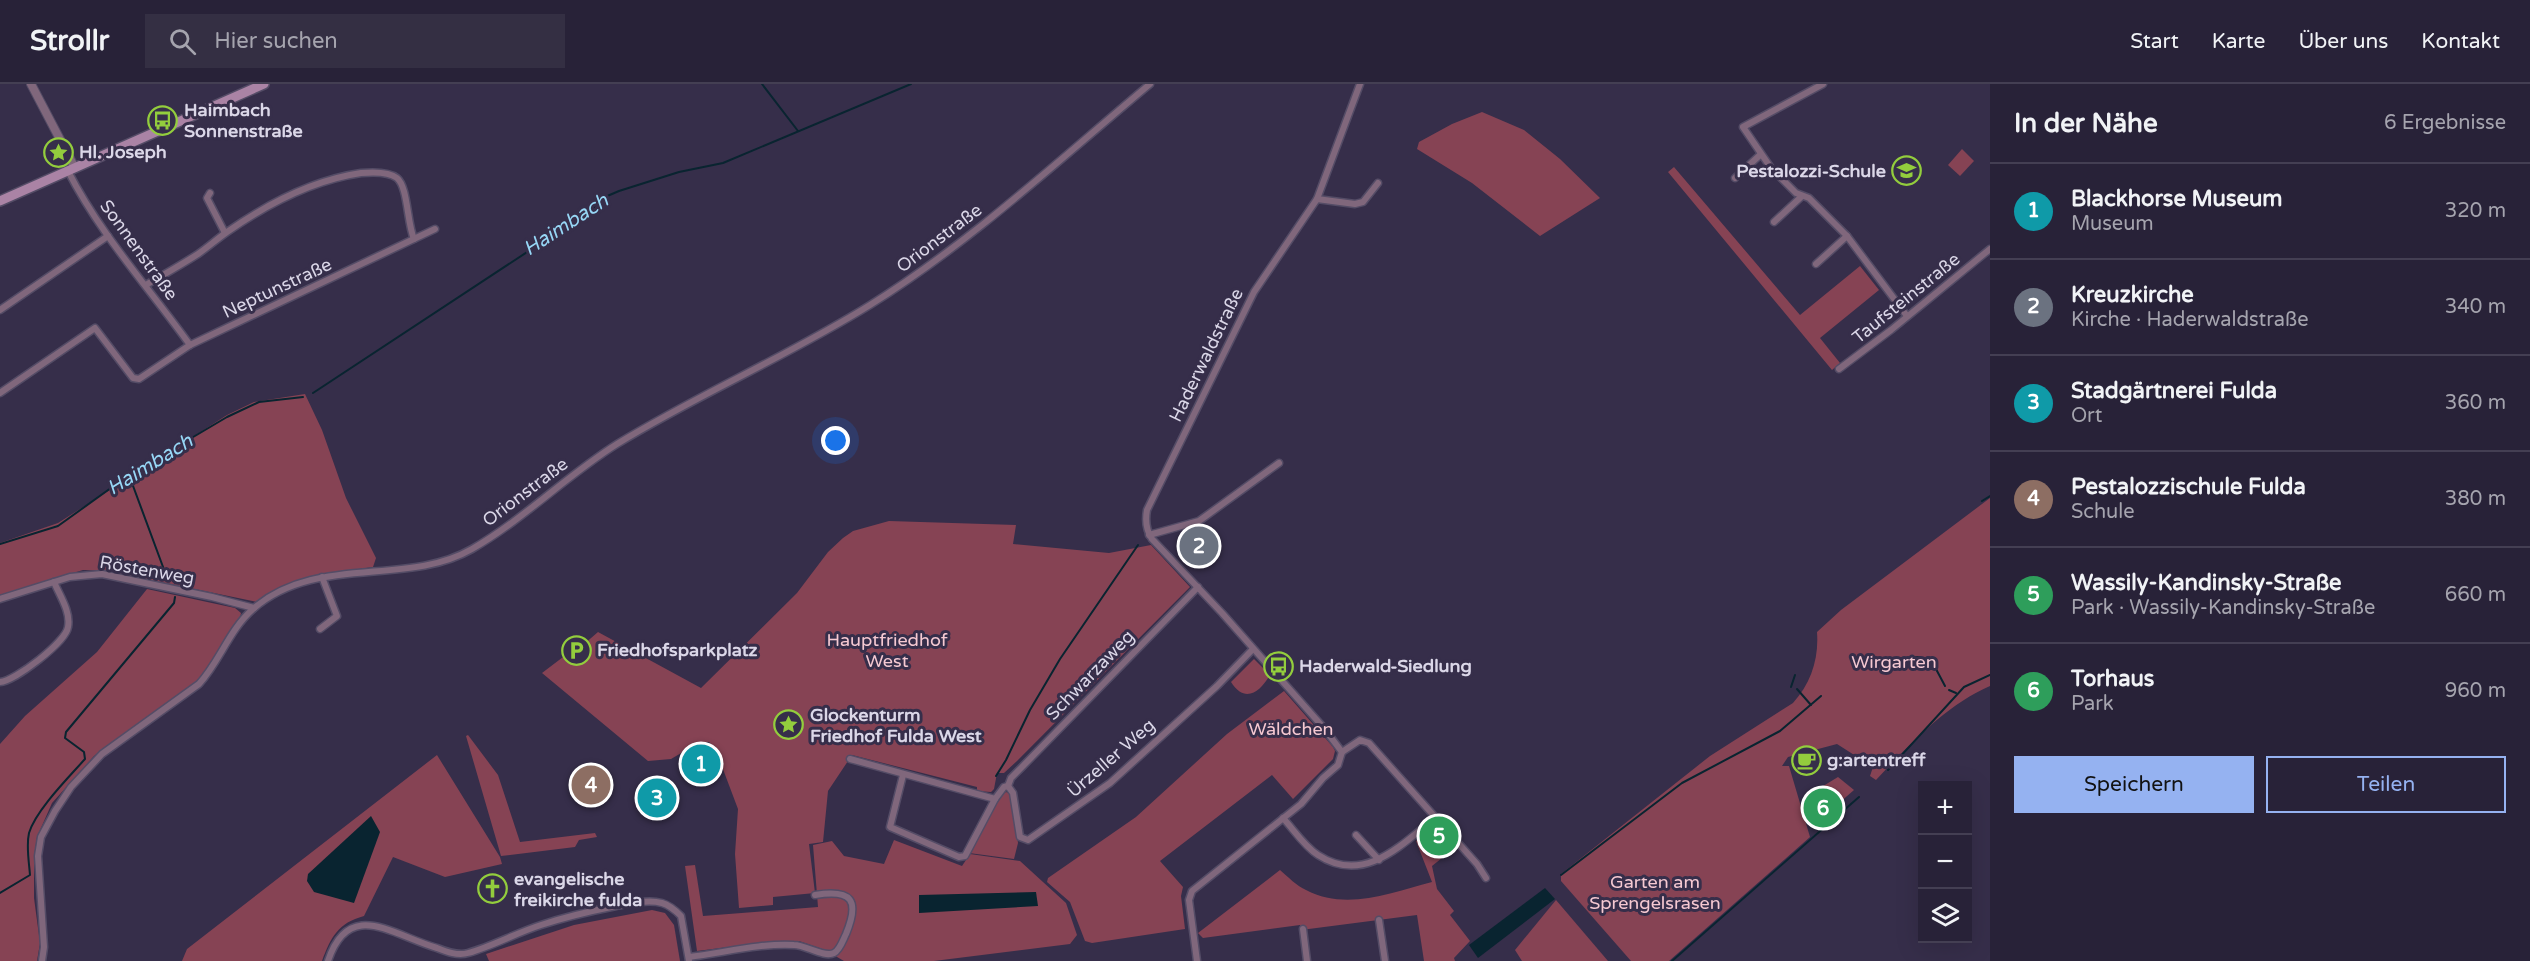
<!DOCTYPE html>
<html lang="de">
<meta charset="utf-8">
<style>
body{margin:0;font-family:"Varela Round",sans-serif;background:#342f43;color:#f1f3f6}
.controls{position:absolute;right:18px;bottom:18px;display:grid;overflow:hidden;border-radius:0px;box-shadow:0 6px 24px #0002}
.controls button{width:54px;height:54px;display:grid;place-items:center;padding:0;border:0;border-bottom:2px solid #443f53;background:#282238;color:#f1f3f6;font:30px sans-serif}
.you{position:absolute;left:836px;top:357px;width:21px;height:21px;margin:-15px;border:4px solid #fff;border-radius:50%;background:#1a73e8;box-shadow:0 0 0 9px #1a73e833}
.badge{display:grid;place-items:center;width:39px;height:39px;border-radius:50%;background:#95b2f1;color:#fff;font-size:20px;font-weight:700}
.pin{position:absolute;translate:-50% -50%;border:3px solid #fff;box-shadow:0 2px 6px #0006}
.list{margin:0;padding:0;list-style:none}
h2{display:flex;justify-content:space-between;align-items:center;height:78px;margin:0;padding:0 24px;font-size:26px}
h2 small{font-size:20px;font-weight:400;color:#a5a4ae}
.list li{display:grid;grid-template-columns:39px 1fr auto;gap:18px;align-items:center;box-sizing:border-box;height:96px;padding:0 24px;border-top:2px solid #443f53}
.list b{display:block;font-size:22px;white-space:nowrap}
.list p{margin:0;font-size:20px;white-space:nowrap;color:#a5a4ae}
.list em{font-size:20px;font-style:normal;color:#a5a4ae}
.actions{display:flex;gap:12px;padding:18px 24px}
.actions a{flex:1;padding:14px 0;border:2px solid #95b2f1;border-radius:0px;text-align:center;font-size:21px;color:#95b2f1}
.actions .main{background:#95b2f1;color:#111}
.icon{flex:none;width:33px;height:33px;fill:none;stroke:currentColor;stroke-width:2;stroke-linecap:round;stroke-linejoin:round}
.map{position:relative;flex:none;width:1990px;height:877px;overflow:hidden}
header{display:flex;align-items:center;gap:36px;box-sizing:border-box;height:84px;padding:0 30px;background:#282238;border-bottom:2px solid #443f53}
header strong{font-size:28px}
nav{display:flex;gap:33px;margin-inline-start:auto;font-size:21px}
.search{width:420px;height:54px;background:#342f43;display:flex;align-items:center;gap:15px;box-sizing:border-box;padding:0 21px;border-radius:0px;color:#a5a4ae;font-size:22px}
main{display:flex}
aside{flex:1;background:#282238}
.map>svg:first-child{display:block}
.green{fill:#864354}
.water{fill:#092430}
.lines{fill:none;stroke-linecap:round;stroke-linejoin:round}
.stream{stroke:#092430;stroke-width:2}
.minor-casing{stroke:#544c66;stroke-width:9}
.tertiary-casing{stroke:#544c66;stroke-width:10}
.secondary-casing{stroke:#544c66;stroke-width:12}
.minor{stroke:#80677c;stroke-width:6}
.tertiary{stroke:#80677c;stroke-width:8}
.secondary{stroke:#aa83a5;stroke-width:9}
.labels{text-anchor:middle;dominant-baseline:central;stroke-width:6;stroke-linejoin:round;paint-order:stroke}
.poi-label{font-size:18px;font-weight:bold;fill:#dbd7e8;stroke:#362e4a;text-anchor:start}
.street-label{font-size:18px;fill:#dbd7e8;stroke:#362e4a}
.park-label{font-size:18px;fill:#f6c9d2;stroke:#362e4a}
.water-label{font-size:20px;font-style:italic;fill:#97d7f6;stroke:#362e4a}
</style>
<header>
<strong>Strollr</strong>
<div class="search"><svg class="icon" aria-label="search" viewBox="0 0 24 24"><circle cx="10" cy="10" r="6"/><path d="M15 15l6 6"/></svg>Hier suchen</div>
<nav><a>Start</a><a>Karte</a><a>Über uns</a><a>Kontakt</a></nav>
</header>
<main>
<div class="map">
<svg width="1990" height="877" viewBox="0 0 1990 877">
<rect width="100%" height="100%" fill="#362e4a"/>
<g class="green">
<path d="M1482,28L1524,46L1560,75L1600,114L1540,152L1472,99L1417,65L1419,58L1452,40Z"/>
<path d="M1962,65L1974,77L1960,92L1948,81Z"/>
<path d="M1674,83L1800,231L1860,182L1879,206L1820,254L1840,279L1832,286L1668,88Z"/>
<path d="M305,310L322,346L346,414L376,474L373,483L316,491L297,497L257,518L108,487L83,486L0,511V459L58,439L227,331L254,318Z"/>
<path d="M1990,414V602C1946,621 1909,661 1876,696L1870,692L1873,683L1837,660L1788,673L1782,682H1789L1810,753L1669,877H1631L1561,797V790L1710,672L1793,619C1811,599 1819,575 1817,548L1841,526Z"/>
<path d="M889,437L1016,441L1013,460L1109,469L1151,461L1190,503L1017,677L1004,689H997L994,705L991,708L977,707V703L852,671L828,707L823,758L809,760L815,809L773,813V821L739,824L735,770L738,725L715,664L709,658H700L671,675L648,677L542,589L567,570L572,576L586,564L583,561L598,548L701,604L797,509L828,468L843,454L853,447Z"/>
<path d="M147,505L235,524L241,529L240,534L198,597L94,672L52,719L37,753L34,772V814L40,859L37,877H0V660L25,632L97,568Z"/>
<path d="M1254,575L1270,591C1260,608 1245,620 1231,598Z"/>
<path d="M1284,607L1333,663L1335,667L1333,675L1293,715L1272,691L1160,777L1183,803L1181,812L1185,845L1092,859L1085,857L1070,818L1047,798L1048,794L1136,733L1227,650Z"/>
<path d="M468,651L498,691L520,758L595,749L597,753L579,756L575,763L501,772L466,652Z"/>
<path d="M437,671L500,773L502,780L445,793L393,773L364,832C338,839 331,853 322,877H182L187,865Z"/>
<path d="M1838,693L1854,706L1816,739L1810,710Z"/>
<path d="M1006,708L1011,710L1018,759L1014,775L969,769L1002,710Z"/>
<path d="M1437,741L1457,762L1432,782L1437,805L1454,827L1450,831L1470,857L1454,874L1455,877H1424L1417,831L1301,846L1300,841L1203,854L1198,849L1280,786C1288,793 1297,802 1306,806C1346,827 1391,809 1432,798L1416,757Z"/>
<path d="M894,756L962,782L970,770L1020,777L1066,819L1077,851L1070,860L934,877H844L825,866L799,857L768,858L697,867L685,782L695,781L703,832L818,823L813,761L832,757L844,772L884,780Z"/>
<path d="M1556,816L1608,877H1522L1515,866Z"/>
<path d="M652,826L665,829L674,841L680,877H489L486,870L574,841Z"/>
</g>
<g class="water">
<path d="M371,732L380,748L354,819L314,808L307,797L308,790Z"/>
<path d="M1545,804L1555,815L1478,874L1469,861Z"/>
<path d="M1036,808L1038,822L919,829V811Z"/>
</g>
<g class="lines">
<g class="stream">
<path d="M762,0L798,47"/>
<path d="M313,309L591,126L605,113L619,107L679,88L723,79L911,0"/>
<path d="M129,391L166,491"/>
<path d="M1982,417L1990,412"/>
<path d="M0,460L58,442L129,391L227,333L259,318L303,313"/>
<path d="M1894,575L1920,573L1936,585L1945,602"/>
<path d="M1791,603L1795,591"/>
<path d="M1797,605L1811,621"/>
<path d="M1949,606L1956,609"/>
<path d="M1888,686L1964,603L1990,591"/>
<path d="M996,692L1006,676L1030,626L1060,575L1138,461"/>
<path d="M1561,791L1682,699L1780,647L1821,612"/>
<path d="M0,809L30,791C29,778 26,762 29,749C36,726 69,693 85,675L84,668L65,654L66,648L174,519L175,513"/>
<path d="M1672,877L1859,713"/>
</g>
<defs>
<g id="minor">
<path d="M1823,0L1743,43L1771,84L1796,109L1809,114L1847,152L1907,232"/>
<path d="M68,87C100,150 149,204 190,261"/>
<path d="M1735,94L1760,71"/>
<path d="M210,109L207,114L225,149"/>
<path d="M1317,115L1355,120L1363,118L1378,99"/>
<path d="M1774,138L1801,113"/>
<path d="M1816,180L1847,152"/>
<path d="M146,201C163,191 181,181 198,170C208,163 217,155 227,148C267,120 313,96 361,89C372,88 388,87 397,94C408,103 407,139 414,155"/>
<path d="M0,226L108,152"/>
<path d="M1839,285L1891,246L1990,165"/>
<path d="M0,309L95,244L133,294L139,295L190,261L435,145"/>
<path d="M1149,451L1199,437L1279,379"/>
<path d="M0,515L70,493L102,490L212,513L254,524"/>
<path d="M320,545L337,532L322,493"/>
<path d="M0,598C15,597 66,558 68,543C71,528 60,512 54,498"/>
<path d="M1342,668L1323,643L1222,529L1152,455C1146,446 1145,437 1147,426L1254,208L1317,115L1360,0"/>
<path d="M850,675L995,715L1004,703L1008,702"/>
<path d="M903,691L890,743L959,773L965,772L995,715"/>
<path d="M1008,702L1013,709L1020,753L1028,756L1110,699L1217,602L1253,565"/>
<path d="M1008,702L1011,694L1021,684L1198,503"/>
<path d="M1283,734C1294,746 1304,762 1318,771C1364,801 1401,761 1435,734"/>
<path d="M1356,751L1379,776"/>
<path d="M1379,836L1385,877"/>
<path d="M1303,845L1307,877"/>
<path d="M689,873C723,869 760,859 794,861C806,861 824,874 834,869C840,866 843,856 846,850C860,816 852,805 815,811"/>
<path d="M42,877L44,863L38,772L41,753L55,727L71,703L102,670L199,600C220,577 229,546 253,525C316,470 406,503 472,465C524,435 566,392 617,360C699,310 788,272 870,221C971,158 1059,76 1150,0"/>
<path d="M328,877C349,814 392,851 437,864C447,868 458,872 468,869C493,862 516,849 541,841C565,833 591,827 616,822C631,820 647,815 662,819C669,821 675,826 681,832L689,877"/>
<path d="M1197,877L1189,816L1192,807L1301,720L1323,694L1338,681L1342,668L1360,656L1369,659L1477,780L1486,794"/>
</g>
<path id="tertiary" d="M31,0L75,84"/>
<path id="secondary" d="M0,117L264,0"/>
</defs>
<use href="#minor" class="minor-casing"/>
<use href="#tertiary" class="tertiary-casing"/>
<use href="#secondary" class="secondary-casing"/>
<use href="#minor" class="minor"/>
<use href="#tertiary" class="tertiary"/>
<use href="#secondary" class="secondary"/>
</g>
<defs>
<symbol id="bus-ring" viewBox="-11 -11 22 22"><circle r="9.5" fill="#362e4a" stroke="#93cd3d" stroke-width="1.5"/><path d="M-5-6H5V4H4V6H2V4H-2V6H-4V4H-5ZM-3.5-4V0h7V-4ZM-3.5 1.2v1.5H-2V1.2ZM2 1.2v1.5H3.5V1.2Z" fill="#93cd3d"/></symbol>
<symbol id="sight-ring" viewBox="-11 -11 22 22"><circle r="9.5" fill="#362e4a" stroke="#93cd3d" stroke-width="1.5"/><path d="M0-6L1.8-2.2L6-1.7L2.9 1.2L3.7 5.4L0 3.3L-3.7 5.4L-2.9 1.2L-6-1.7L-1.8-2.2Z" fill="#93cd3d"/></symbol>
<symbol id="school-ring" viewBox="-11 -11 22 22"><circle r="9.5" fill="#362e4a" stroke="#93cd3d" stroke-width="1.5"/><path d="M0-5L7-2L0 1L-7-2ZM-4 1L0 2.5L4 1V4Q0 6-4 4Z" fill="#93cd3d"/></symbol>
<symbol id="parking-ring" viewBox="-11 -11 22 22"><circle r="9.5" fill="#362e4a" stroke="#93cd3d" stroke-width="1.5"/><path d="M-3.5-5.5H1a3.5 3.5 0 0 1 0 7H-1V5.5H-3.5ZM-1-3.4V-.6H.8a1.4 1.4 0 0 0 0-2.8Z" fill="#93cd3d"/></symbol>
<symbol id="cafe-ring" viewBox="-11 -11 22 22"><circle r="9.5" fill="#362e4a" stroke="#93cd3d" stroke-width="1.5"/><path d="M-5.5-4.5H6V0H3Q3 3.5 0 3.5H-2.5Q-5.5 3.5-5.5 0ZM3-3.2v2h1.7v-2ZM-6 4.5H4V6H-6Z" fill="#93cd3d"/></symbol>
<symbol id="church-ring" viewBox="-11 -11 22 22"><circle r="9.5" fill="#362e4a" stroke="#93cd3d" stroke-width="1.5"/><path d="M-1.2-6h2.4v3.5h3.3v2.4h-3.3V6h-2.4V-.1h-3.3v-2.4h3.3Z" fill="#93cd3d"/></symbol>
</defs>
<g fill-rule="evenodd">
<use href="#bus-ring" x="146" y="20" width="33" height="33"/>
<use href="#sight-ring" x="42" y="52" width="33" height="33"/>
<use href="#school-ring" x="1890" y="70" width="33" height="33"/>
<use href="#parking-ring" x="560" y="550" width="33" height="33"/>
<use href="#bus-ring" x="1262" y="566" width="33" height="33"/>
<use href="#sight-ring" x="772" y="624" width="33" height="33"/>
<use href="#cafe-ring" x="1790" y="660" width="33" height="33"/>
<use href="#church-ring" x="476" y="788" width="33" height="33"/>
</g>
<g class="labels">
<g class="poi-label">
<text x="184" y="26">Haimbach<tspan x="184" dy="21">Sonnenstraße</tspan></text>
<text x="79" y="68">Hl. Joseph</text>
<text x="1886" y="87" text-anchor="end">Pestalozzi-Schule</text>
<text x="597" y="566">Friedhofsparkplatz</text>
<text x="1299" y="582">Haderwald-Siedlung</text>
<text x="810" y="631">Glockenturm<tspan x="810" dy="21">Friedhof Fulda West</tspan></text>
<text x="1827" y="676">g:artentreff</text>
<text x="514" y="795">evangelische<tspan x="514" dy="21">freikirche fulda</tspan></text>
</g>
<g class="street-label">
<text transform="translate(939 154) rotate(-37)">Orionstraße</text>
<text transform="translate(139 166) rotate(54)">Sonnenstraße</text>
<text transform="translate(277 204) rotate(-25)">Neptunstraße</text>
<text transform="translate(1906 214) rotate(-39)">Taufsteinstraße</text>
<text transform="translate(1206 271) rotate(-64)">Haderwaldstraße</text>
<text transform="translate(525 408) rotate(-37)">Orionstraße</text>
<text transform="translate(147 486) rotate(10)">Röstenweg</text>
<text transform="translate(1090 591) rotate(-46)">Schwarzaweg</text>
<text transform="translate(1111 674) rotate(-41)">Ürzeller Weg</text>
</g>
<g class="park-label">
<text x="887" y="556">Hauptfriedhof<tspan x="887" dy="21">West</tspan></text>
<text x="1894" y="578">Wirgarten</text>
<text x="1291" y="645">Wäldchen</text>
<text x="1655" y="798">Garten am<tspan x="1655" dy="21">Sprengelsrasen</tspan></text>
</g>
<g class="water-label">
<text transform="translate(566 141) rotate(-33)">Haimbach</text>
<text transform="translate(150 381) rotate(-32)">Haimbach</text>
</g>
</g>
</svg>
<div class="controls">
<button>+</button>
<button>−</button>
<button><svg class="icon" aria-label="layers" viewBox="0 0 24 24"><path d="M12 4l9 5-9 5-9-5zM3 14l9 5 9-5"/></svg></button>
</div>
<div class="you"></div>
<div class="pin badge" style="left:701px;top:680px;background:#0f9aa8">1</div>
<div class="pin badge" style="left:1199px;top:462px;background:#6b7280">2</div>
<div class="pin badge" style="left:657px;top:714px;background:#0f9aa8">3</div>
<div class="pin badge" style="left:591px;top:701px;background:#8d6e63">4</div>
<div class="pin badge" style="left:1439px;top:752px;background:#2e9e5b">5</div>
<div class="pin badge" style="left:1823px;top:724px;background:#2e9e5b">6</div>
</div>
<aside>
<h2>In der Nähe<small>6 Ergebnisse</small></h2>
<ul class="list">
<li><span class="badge" style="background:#0f9aa8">1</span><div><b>Blackhorse Museum</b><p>Museum</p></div><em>320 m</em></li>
<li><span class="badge" style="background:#6b7280">2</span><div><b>Kreuzkirche</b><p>Kirche · Haderwaldstraße</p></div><em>340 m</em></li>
<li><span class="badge" style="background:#0f9aa8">3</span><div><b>Stadgärtnerei Fulda</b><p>Ort</p></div><em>360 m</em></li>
<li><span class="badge" style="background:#8d6e63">4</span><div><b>Pestalozzischule Fulda</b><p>Schule</p></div><em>380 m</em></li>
<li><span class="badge" style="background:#2e9e5b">5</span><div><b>Wassily-Kandinsky-Straße</b><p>Park · Wassily-Kandinsky-Straße</p></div><em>660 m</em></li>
<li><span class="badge" style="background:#2e9e5b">6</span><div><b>Torhaus</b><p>Park</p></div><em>960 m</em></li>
</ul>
<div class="actions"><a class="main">Speichern</a><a>Teilen</a></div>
</aside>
</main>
